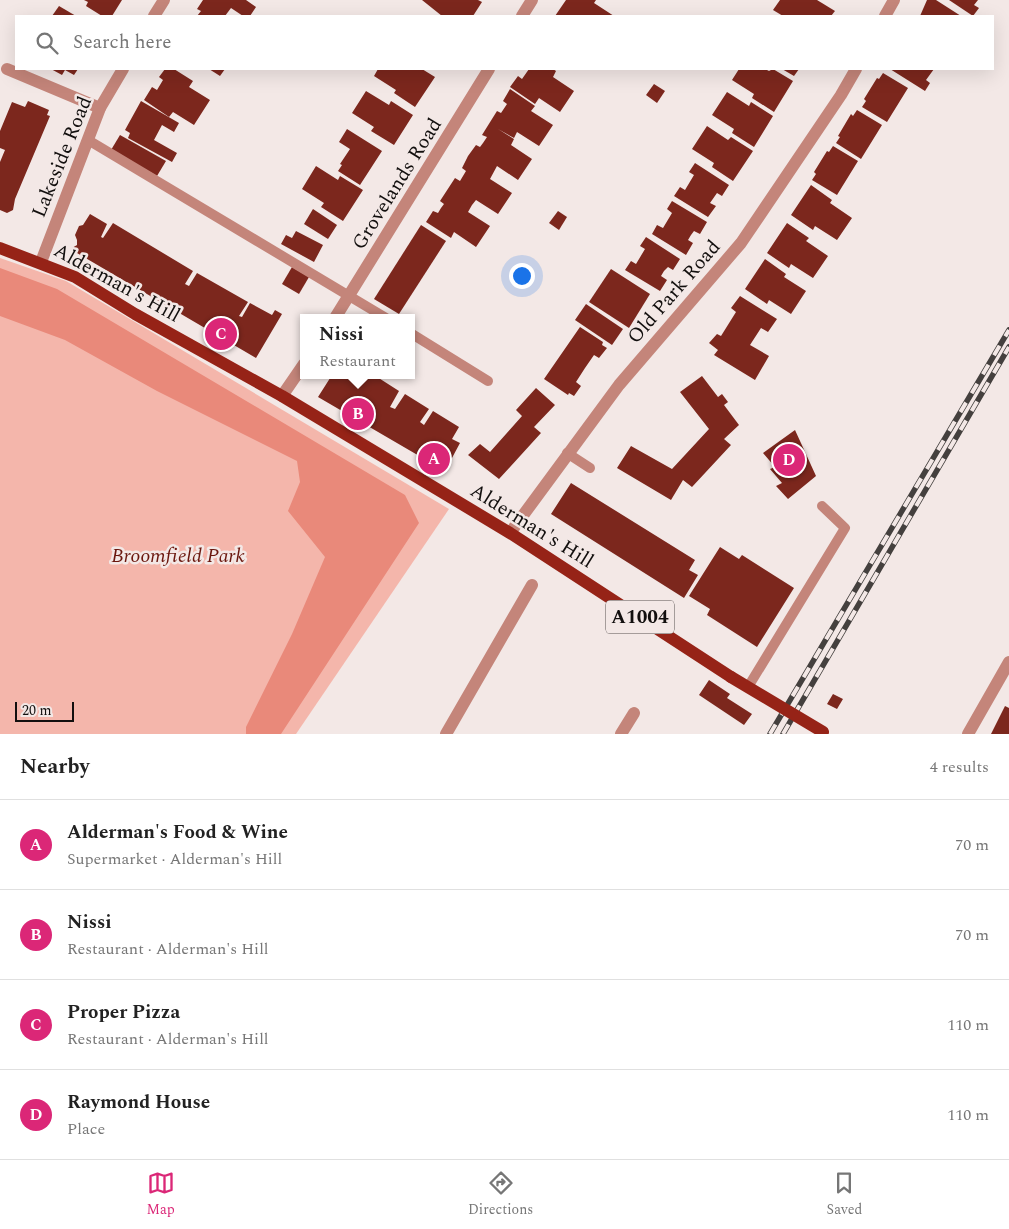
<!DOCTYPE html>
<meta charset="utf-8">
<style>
body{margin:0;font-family:Spectral,serif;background:#f6f6f6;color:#222}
.scale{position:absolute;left:15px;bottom:12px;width:59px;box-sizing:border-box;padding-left:5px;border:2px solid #120f0e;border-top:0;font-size:14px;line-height:18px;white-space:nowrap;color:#120f0e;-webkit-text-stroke:4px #f3e8e6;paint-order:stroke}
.you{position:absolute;left:521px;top:275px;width:18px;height:18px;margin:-12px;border:4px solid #fff;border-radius:50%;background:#1a73e8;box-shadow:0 0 0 8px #1a73e833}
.badge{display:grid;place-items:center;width:32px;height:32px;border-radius:50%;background:#db2777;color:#fff;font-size:16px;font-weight:700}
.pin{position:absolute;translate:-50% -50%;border:2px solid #fff;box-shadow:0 1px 5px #0006}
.popup{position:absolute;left:300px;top:314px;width:115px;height:65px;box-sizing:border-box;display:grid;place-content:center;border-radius:0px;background:#fff;filter:drop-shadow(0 1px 4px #0005);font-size:16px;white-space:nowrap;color:#767676}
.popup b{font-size:19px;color:#222}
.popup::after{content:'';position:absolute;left:50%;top:100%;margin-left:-10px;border:10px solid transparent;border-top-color:#fff}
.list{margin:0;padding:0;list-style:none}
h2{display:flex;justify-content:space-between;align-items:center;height:65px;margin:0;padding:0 20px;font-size:21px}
h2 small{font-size:16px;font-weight:400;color:#767676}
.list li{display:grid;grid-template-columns:32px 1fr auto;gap:15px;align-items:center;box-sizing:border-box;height:90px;padding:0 20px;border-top:1px solid #e0e0e0}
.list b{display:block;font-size:19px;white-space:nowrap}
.list p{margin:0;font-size:16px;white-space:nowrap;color:#767676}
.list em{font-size:16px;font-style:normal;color:#767676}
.icon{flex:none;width:28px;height:28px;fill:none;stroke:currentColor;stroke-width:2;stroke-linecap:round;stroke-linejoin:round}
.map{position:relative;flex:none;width:1009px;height:734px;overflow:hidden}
.search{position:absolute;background:#fff;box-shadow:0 5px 20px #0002;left:15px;right:15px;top:15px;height:55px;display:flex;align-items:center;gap:12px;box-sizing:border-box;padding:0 18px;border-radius:0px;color:#767676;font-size:19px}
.sheet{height:425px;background:#fff}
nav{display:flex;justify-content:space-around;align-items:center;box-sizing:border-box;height:70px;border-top:1px solid #e0e0e0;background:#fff;font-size:14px;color:#767676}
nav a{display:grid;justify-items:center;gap:2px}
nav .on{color:#db2777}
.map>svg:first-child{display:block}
.green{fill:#f4b6ab}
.forest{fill:#e9897a}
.building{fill:#7c271d}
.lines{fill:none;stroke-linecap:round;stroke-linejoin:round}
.service{stroke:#c4857a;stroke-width:10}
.minor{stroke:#c4857a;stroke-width:12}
.primary{stroke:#962317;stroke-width:12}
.rail-casing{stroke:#44403e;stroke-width:5.5}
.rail{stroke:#f3e8e6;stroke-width:4;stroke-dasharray:11;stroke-linecap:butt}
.primary-bridge{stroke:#962317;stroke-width:12}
.labels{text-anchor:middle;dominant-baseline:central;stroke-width:5;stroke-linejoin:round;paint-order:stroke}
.shield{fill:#f3e8e6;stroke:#56504f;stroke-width:1}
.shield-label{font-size:19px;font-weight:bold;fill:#120f0e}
.street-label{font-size:20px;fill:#120f0e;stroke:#f3e8e6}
.park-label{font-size:20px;font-style:italic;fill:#6b170e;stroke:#f3e8e6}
</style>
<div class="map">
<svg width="1009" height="734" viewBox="0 0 1009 734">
<rect width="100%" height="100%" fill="#f3e8e6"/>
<path class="green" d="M0,258L66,281L449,509L296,734H0Z"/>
<path class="forest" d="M0,268L57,289L405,495L419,523L281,734H246V727L292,634L325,557L288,511L300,482L297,461L157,391L65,340L0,316Z"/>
<g class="building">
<path d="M84,0H122L112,16H102L86,6L88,2Z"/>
<path d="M203,0H246L256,7L250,16H243L231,8L225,16H197L201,11L197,9Z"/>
<path d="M422,0H478L482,2L473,16H442Z"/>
<path d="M566,0H596L594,3L614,16H555Z"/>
<path d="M780,0H817L835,11L831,16H783L773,10Z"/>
<path d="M927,0H936L961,16H920Z"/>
<path d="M949,0H978L974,5L979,8L973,16Z"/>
<path d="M59,6L76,16H52Z"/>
<path d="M51,69H78L74,75L65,70L62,75Z"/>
<path d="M165,69H174L193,81L189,87L210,100L194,125L173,112L169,117L144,100L152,87L157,90L163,80L159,77Z"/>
<path d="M209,69H225L220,76Z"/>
<path d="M378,69H422L435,77L415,107L394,93L396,90L374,76Z"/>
<path d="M529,69H553L556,71L553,77L574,91L560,112L539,98L535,104L510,87L518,76L522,79Z"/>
<path d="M739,69H765L769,71L773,69L793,81L774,112L752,98L754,94L732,80Z"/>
<path d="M782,69H799L794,76Z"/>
<path d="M890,69H934L926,80L930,83L925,91Z"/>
<path d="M883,73L908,88L887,122L862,107L866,101L864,99L877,78L879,79Z"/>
<path d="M654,84L665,91L657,103L646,95Z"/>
<path d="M510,89L535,106L531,111L553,125L539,146L517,132L514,138L498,129L514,139L511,145L532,159L518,180L497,166L490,179L512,193L498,214L476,200L472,205L468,212L490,226L476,247L454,232L451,238L426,222L433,211L438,213L441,208L444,204L440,201L455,178L460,181L466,171L462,168L468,156L476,145L480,147L483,143L487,137L482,135L497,111L501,113L507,104L503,101Z"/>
<path d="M366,91L389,105L391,101L413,115L394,145L371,131L374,127L352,113Z"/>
<path d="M727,92L749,106L751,102L773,116L754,147L732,133L734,129L712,115Z"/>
<path d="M28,101L49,110L47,115L50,116L15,199L13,210L7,213L0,210V162L5,150L0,148V131L12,102L25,107Z"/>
<path d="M141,101L179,123L174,132L162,125L154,140L177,153L172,162L128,138L130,133L125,130Z"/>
<path d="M857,110L882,125L861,159L836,143L840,137L838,136L851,114L853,116Z"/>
<path d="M707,126L728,140L731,137L753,151L733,181L712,167L714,163L692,149Z"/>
<path d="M347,129L382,151L360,185L338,171L342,165L340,164L350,149L339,142Z"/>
<path d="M120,135L166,161L157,176L111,150Z"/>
<path d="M833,146L858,161L837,195L812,180L816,174L814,172L827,151L829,152Z"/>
<path d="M695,163L729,185L722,196L717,193L710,203L716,206L708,217L674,196L680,187L685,190L694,175L689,172Z"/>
<path d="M316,166L338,180L340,176L363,190L343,221L321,207L324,203L302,189Z"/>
<path d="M811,185L832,200L830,203L852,218L837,240L815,226L813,230L791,215Z"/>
<path d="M672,201L707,222L700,234L694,231L691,235L688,240L693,243L686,255L652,234L657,225L663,228L672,213L667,209Z"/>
<path d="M313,209L337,225L328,239L304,224Z"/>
<path d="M558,211L567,217L559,230L549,223Z"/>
<path d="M90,214L107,224L101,237L103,238L113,223L193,271L185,284L189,286L197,273L248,302L239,316L242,317L250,303L272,315L275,310L282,314L256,358L77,253L74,254L72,248L77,245V240L75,235L79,226L83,225Z"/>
<path d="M787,223L809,238L806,241L828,256L813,278L791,264L789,268L767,253Z"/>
<path d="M421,225L446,241L399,314L374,299Z"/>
<path d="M296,231L323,245L314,262L281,244L286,235L292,238Z"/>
<path d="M646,237L680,259L673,270L668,267L664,271L661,276L667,280L660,291L625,270L631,261L636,264L645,249L640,246Z"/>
<path d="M765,259L786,274L784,277L806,291L791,314L769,300L767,304L745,289Z"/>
<path d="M292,267L309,277L299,294L282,284Z"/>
<path d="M611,269L650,294L629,328L589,302Z"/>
<path d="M740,296L777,319L768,332L761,328L750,345L769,356L755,380L714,355L718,350L709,343L717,334L721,336L736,312L731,308Z"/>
<path d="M586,304L623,329L612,345L575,320Z"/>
<path d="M580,327L603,342L602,345L607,348L599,358L594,355L585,368L576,382L581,386L574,396L569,393L568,395L544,379Z"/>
<path d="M332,375H374L399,391L390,407L395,409L405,394L429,409L420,422L424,425L433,411L459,427L452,439L460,443L445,471L318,397Z"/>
<path d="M702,376L718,397L722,394L728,402L724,405L739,425L724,439L731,445L692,487L683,480L671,500L617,468L631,446L672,469L709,429L680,392Z"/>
<path d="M536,388L555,405L534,427L541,433L499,479L468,455L480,444L490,452L522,416L527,421L516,410Z"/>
<path d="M795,430L816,476L788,499L776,486L782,483L770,469L775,467L763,453Z"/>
<path d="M571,483L695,560L689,570L698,575L684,598L551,514Z"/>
<path d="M720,547L739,559L742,555L794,588L757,647L707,615L710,609L689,596Z"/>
<path d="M709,680L730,694L727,698L752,714L744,725L699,695Z"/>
<path d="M833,694L843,699L837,709L827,704Z"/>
<path d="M1005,706L1009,708V734H991Z"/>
</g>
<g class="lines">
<g class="service">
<path d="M88,140L386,318"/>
<path d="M412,334L488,381"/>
<path d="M567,453L590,468"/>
<path d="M748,687L845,528L822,506"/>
</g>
<g class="minor">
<path d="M154,16L164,0"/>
<path d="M522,16L532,0"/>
<path d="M885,16L894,0"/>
<path d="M7,69L100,108"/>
<path d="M41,262L100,108L123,69"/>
<path d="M335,318L489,69"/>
<path d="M282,396L304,364"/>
<path d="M510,533L619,385L741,243L841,95L856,69"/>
<path d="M446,734L532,585"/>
<path d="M621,734L634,713"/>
<path d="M968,734L1009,662"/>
</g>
<path class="primary" d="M0,248L75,277L135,314L282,396L510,533L731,677"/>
<defs>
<g id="rail">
<path d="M770,734L1009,330"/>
<path d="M783,734L1009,347"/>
</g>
</defs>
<use href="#rail" class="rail-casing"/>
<use href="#rail" class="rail"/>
<path class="primary-bridge" d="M731,677L823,732"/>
</g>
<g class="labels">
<rect class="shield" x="606" y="600.5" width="68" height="33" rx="4"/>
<g class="shield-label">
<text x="640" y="617">A1004</text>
</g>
<g class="street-label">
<text transform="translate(62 157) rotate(-68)">Lakeside Road</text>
<text transform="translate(397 184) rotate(-58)">Grovelands Road</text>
<text transform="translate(117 283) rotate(29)">Alderman's Hill</text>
<text transform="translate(674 292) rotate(-49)">Old Park Road</text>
<text transform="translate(532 526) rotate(32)">Alderman's Hill</text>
</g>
<g class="park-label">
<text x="178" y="556">Broomfield Park</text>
</g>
</g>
</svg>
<div class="scale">20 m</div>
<div class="you"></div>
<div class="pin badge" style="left:434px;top:459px">A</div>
<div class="pin badge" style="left:358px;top:414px">B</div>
<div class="popup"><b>Nissi</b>Restaurant</div>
<div class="pin badge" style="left:221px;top:334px">C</div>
<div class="pin badge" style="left:789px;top:460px">D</div>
<div class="search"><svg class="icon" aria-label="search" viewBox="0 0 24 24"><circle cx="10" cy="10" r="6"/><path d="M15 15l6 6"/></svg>Search here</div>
</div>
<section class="sheet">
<h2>Nearby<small>4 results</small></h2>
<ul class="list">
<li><span class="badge">A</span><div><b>Alderman's Food &amp; Wine</b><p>Supermarket · Alderman's Hill</p></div><em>70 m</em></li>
<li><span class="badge">B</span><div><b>Nissi</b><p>Restaurant · Alderman's Hill</p></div><em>70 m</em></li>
<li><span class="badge">C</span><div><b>Proper Pizza</b><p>Restaurant · Alderman's Hill</p></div><em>110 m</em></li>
<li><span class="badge">D</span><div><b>Raymond House</b><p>Place</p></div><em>110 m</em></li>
</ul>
</section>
<nav>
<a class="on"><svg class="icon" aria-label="map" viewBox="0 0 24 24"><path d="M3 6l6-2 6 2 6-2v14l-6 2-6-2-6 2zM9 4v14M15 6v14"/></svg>Map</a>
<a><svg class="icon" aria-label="directions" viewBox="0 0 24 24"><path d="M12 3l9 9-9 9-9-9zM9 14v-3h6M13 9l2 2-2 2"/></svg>Directions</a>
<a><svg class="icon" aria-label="saved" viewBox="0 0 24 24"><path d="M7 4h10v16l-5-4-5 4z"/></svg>Saved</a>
</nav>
